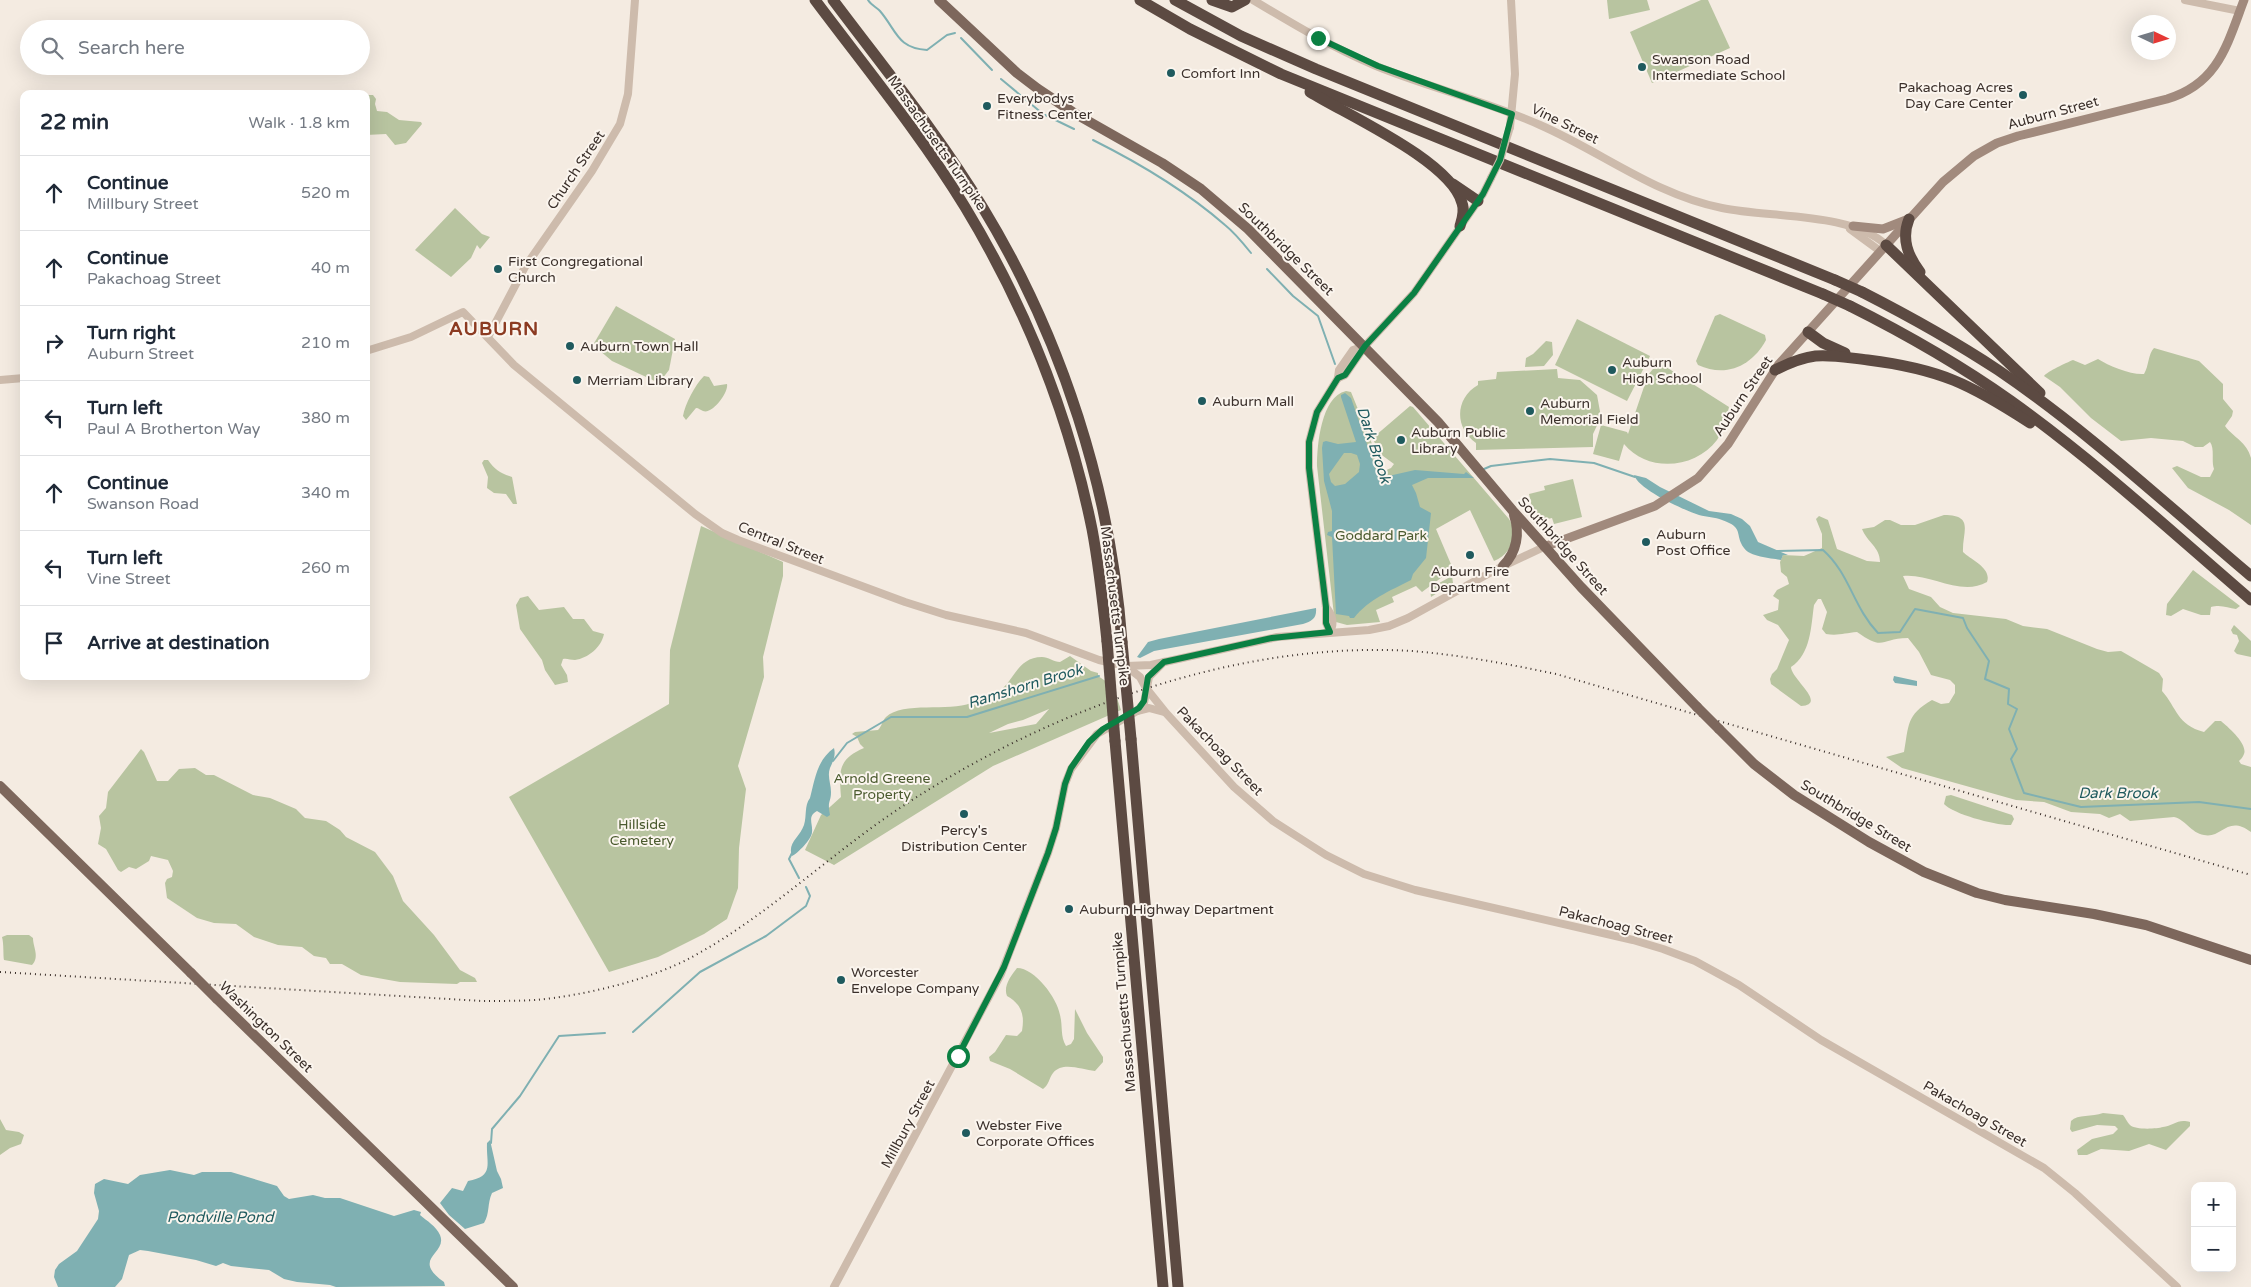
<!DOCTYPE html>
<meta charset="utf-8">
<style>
body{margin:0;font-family:"Varela Round",sans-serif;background:#f6f6f7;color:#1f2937}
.controls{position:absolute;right:15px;bottom:15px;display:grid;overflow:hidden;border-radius:10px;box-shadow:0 5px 20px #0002}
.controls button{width:45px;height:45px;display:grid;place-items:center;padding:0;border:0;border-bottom:1px solid #e0e1e3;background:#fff;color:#1f2937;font:25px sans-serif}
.compass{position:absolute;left:2131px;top:15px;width:45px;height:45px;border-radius:50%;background:#fff;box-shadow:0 5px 20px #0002;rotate:94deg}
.stop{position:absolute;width:15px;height:15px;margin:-11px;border:4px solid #0b8043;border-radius:50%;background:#fff}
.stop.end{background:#0b8043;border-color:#fff;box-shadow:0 1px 5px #0008}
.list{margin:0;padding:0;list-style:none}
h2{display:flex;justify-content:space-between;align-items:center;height:65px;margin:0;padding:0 20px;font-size:21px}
h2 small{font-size:16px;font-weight:400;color:#747a83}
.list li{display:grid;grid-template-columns:32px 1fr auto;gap:15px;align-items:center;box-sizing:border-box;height:75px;padding:0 20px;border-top:1px solid #e0e1e3}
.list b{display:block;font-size:19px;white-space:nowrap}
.list p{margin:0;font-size:16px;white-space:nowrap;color:#747a83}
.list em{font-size:16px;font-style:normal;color:#747a83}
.icon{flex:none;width:28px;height:28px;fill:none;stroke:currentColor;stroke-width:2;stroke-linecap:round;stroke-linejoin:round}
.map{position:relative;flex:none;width:2251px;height:1287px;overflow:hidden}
.search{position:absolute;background:#fff;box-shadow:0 5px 20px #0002;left:20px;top:20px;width:350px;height:55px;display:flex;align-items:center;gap:12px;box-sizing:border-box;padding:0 18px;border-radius:28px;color:#747a83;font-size:19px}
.panel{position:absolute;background:#fff;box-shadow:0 5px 20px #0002;left:20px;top:90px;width:350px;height:590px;border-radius:10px}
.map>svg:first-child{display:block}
.green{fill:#b8c4a0;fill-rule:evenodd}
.water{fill:#7fb0b2;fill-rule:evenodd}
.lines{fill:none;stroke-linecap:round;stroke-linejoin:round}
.stream{stroke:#7fb0b2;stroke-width:2}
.tertiary{stroke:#cdbbac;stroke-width:8}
.secondary{stroke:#a18a7d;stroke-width:9}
.primary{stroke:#7d675c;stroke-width:10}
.motorway{stroke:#5c4a42;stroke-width:11}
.rail{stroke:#3b302b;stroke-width:2;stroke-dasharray:1 4;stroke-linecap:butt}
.tertiary-bridge{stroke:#cdbbac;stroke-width:8}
.primary-bridge{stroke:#7d675c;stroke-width:10}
.motorway-bridge{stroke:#5c4a42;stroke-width:11}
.route{stroke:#0b8043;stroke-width:6}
.poi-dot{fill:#1f5a5e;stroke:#fbf5ee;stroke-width:2}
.labels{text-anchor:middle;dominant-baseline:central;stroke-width:4;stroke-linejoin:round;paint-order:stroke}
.poi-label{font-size:14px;fill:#3b302b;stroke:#fbf5ee;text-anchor:start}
.street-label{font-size:14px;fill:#3b302b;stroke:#fbf5ee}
.park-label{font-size:14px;fill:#4a5a2e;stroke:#fbf5ee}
.water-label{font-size:15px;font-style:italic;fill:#1f5a5e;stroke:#fbf5ee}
.district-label{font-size:19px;font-weight:bold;letter-spacing:1px;fill:#8c3b22;stroke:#fbf5ee}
</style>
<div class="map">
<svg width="2251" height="1287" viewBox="0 0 2251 1287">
<rect width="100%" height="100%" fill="#f4ebe1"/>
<g class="green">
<path d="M1607,0H1647L1650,10L1609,19Z"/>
<path d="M1701,0H1708L1730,48L1652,83L1630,32Z"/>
<path d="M368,95H373L376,99L375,104L377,111L387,112L399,120L421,122L422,124L406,143L395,145L386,134L366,135Z"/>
<path d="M455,208L482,234L490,237L480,249L477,245L471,258L451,277L415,250Z"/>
<path d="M616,306L675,339L669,370L659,383L612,361L593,345Z"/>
<path d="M1720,314L1765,335L1766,340C1752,366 1726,378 1698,365L1696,361L1715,316Z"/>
<path d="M1577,319L1650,356L1627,401L1555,365Z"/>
<path d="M1546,341L1552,342L1553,355L1544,366L1525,367L1526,358L1533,354Z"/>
<path d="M2154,348L2199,361L2223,384V399L2233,411L2232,416L2225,426C2234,438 2247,442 2251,458V525L2229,510L2188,488L2172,468L2177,466L2201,477H2210L2214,469C2211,461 2215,449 2210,442L2203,447H2195L2183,441L2151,438L2121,441L2091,418L2060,387L2044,376C2048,371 2066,363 2073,360L2085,365L2098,359C2109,366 2131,375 2144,374C2149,366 2148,354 2154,348Z"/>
<path d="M1663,365L1729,407C1726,419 1724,430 1717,440C1695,469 1648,473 1624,444L1619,461L1593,454L1601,425L1627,432L1628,434L1648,375L1653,369Z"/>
<path d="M1557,369L1558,378L1580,380L1597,395L1601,417L1593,434V447L1476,450V443C1454,428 1455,398 1478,385V381L1496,379L1497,372Z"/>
<path d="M704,376L709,377L714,386L727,384C729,392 712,415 703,411C700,410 699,408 696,408L686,420L683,416C685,404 695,385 704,376Z"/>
<path d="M1346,391L1351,392L1379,461L1380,473L1391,468L1394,464L1379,453L1374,441L1375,436L1410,406L1413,407L1509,519C1519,534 1511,555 1494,561L1470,510L1436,529L1453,569L1422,592L1416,586L1392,597L1394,602L1376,610L1380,622L1347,625L1336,622L1334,615L1317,466C1317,445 1321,397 1346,391Z"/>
<path d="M484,460H488C495,470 500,473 512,477L517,504H513L506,494L494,493L487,488L488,477L482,463Z"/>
<path d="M1573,479L1582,517L1554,524L1552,518L1535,522L1529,494L1545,490L1544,486Z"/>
<path d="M1944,515C1975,515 1962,532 1963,552C1971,560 1992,568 1987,582C1961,597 1930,573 1903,576L1909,589L1931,597L1940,607L1953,613L2006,619L2023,626L2047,629L2097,649L2108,652L2121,651L2159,673L2163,679L2162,691C2177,708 2177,725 2204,732L2215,721H2221C2228,727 2248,744 2244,754C2243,757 2241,759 2239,761L2241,764L2251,767V832C2227,814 2222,839 2204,835C2191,833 2185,819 2174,817L2130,821L2120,814L2109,818L2100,814L2071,812L2044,802L2016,800L1902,768L1886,757L1904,752C1909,725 1906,715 1932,700L1941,704L1949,703L1955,693V685L1950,680L1931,675L1919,652L1908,638C1880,638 1885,652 1857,632C1845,633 1838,636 1826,634L1822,629L1827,612L1821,599H1818L1814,605C1811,626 1811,654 1791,667C1791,679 1828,704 1801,706L1771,684L1770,679L1772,674L1777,669L1789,640L1778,625L1767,620L1763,615L1778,610L1779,600L1773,596L1777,590L1789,584L1787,577L1781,572L1780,562L1783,555L1804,556L1822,548V534L1816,519L1819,516L1828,520L1837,549L1867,561L1880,562C1880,547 1867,542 1862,529L1874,527L1885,520H1890L1901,525H1915Z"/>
<path d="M701,526L783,562V576L763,657L764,677L738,766L746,789L739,848L738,888L727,919L704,934L658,957L609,972L509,797L669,704L670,650Z"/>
<path d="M2193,570L2240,606L2236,609C2228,608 2221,604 2211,607L2210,615H2201L2183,609L2171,616L2166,615L2167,604Z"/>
<path d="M1452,576L1453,583L1431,597L1430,588Z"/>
<path d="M528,596L539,610L564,607L573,619H584L593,631L604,634C601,648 588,658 575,660C570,660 567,658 563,659L561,665L567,675L568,682L555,685L545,670L542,660L520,629L516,605L520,598Z"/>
<path d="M2234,625L2251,641V657L2237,654L2234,651L2239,641L2237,635L2233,634L2231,630Z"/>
<path d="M1070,656L1091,671L1098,673V676L1113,686L1121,710L993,766L834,865L805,850L821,815L841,797C839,771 838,759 864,748L860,744L857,737L852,734L855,732L878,730C882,726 882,721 886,717C903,701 949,712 971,703C977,701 995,694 999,691C1014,682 1017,657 1042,657C1048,657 1054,662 1060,662ZM1049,709L1036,724L989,733L1008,724L1023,720Z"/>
<path d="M141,749L144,752L157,781H168L179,769L195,768L206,775H214L253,795L270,798L296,809L305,818L326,821L340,830L346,837L375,852L393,876L403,901L434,935L460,970L475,978L477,982H460L457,984L400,982L361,975L342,964H330L326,958L314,956L302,947L278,945L254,937L236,924L214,923L197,918L167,898L165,883L167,879L172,877L173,871L168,860L151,856L149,861L136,869L129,867L121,872L118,870L106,849L98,844L101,828L99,816L106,808L108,792Z"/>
<path d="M1951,795L2012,815L2014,819L2011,825C1997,826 1953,814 1944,804L1946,796Z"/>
<path d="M7,935H29L33,938C33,947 40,957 32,965L4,960C3,956 4,944 2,937Z"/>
<path d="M1017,968C1035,968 1057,998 1060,1015C1063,1026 1060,1036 1066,1046L1071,1044L1074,1039L1075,1009L1087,1033L1103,1057V1062L1095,1071C1082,1070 1063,1061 1053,1073C1049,1078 1049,1085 1043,1089L1010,1069L990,1061L989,1057L995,1052L1006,1035L1017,1036L1022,1031C1025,1014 1021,1004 1007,996C1003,986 1011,976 1017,968Z"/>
<path d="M2103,1113L2123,1115C2125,1117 2127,1122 2130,1125C2135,1130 2156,1129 2163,1127C2173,1126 2178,1118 2190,1122V1126L2166,1150L2149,1144L2129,1151L2101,1149L2087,1155H2078L2077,1150L2092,1139L2113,1134L2118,1129L2115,1126L2097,1125L2072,1132L2070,1129L2071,1121C2078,1114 2092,1117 2103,1113Z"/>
<path d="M0,1119L6,1130L19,1132L24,1135L21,1144L10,1148L0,1155Z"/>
</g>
<g class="water">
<path d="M1345,393L1351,398L1378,476L1384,477L1415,470L1464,474L1466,472L1474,478H1428L1412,485L1416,493L1420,507L1431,513L1426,558L1413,574L1411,580C1390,591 1369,599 1354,618H1350L1349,616L1336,614L1332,537L1327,535L1328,532L1332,531V511L1324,481L1322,448L1323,442L1326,441L1338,444L1356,442L1341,397V395ZM1344,453H1351L1357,455L1360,464L1359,472L1345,484L1335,486L1331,482L1329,474Z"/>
<path d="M1634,475L1646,478L1660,487L1709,511L1731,514L1742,519L1750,526L1758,542L1788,555H1783L1781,560C1771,558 1750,557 1744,548C1734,534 1745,528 1722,520C1715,517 1707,517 1699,515C1684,510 1639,490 1634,475Z"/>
<path d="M1316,608C1317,618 1312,621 1303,624L1154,651L1140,658L1137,657L1148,642L1159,639Z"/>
<path d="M1894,676L1917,681V686L1895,683L1893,680Z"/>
<path d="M834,748C836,756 833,761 830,768C827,776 831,784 831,792C831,803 827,800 830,815L827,817L817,811C807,816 813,824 812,832C812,839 797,854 792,856C787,843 800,837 804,825C807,816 804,806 810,798C815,779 817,760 834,748Z"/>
<path d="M490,1140L497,1171L501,1179L503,1188L492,1193C487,1204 490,1213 484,1223L465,1229L449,1215L440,1203L452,1188L463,1191L468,1181C495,1176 486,1164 487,1143Z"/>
<path d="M170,1170L194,1175L202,1172H231L277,1186L284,1196L289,1199L313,1195L325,1198H340L394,1216L414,1210L421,1212L420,1215C427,1221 436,1226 440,1235C448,1254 410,1258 444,1282L445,1286L336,1287L330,1285L297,1282L284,1279L269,1270L231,1266L223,1263L216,1266L196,1260L148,1251L140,1250L129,1255L122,1279L115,1287H58L54,1277L55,1270L59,1264L77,1251L98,1219L99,1211L94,1193L95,1184L104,1179L128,1184L140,1175Z"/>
</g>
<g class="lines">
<g class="stream">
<path d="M868,0C871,5 876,7 880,11C897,31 897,48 927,50L947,35L955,33"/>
<path d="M961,38L992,70"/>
<path d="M1001,79L1043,114L1074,129"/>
<path d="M1093,140C1139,163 1186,191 1225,225C1235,233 1243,243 1251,253"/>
<path d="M1267,269L1293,296L1318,316L1335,364"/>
<path d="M1484,469L1491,466L1550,459L1594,463L1635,477"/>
<path d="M1777,551L1823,550C1850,574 1853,607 1878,633L1900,632L1915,609L1963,618L1967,628L1989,661L1985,679L2009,689L2008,704L2017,709L2009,729L2017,749L2011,759L2024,793L2081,807L2199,802L2251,809"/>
<path d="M833,761L847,743L891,717H967L1099,676"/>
<path d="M792,853L789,859L799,878"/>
<path d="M633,1032L700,972L766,936L806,906L810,896L806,887"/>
<path d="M491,1143L492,1129L520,1096L559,1036L605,1033"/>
</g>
<g class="tertiary">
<path d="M1253,0C1293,24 1333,48 1376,66C1430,88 1487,101 1540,125C1602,152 1655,195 1722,208C1769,218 1851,212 1886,245"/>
<path d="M2185,0L2240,11"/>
<path d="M1510,127L1515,74L1511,0"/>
<path d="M1850,229L1880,251"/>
<path d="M488,337L525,267L592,171L620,124L628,94L635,0"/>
<path d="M366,351L411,337L463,312L514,365L695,514L722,533L738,540L905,602L946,615L1026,633L1099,660L1126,666L1140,677L1146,688L1166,713L1234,787L1273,821L1326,855L1364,874L1415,890L1633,940L1663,949L1695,961L1739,985L1821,1040L2044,1168L2075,1193L2177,1287"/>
<path d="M1338,378L1339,370L1353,350L1365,346"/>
<path d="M0,380L24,378"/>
<path d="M1326,607C1332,615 1335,622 1330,632"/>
<path d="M1330,632L1326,623V607L1309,468V442L1317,412L1338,378L1345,375L1365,346L1414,293L1483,194L1491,178"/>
<path d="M1127,666L1151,665L1277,637L1369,630L1389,626L1408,618L1495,570L1544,547"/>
<path d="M1137,711L1149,708L1164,712"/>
<path d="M834,1287L1001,974L1048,853L1056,828L1065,784L1071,769L1097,734L1137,711L1144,703L1149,677L1164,662"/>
</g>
<g class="secondary">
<path d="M1853,226L1883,229L1906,220"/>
<path d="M1544,547L1655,506L1698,478L1728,444L1779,364L1943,182L1974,156L1997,143L2018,136L2167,99C2218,84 2227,45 2244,0"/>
</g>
<g class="primary">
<path d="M939,0L1017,73L1038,89L1074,113L1162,163L1201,189L1248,229L1438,422L1513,511L1581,587L1697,707"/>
<path d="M1503,566C1517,552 1520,533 1514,515"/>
<path d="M1719,729L1754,764L1794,795L1869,842L1924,872L1977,893L2005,900L2094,914L2146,925L2251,960"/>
<path d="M0,786L191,973"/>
<path d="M217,999L513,1287"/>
</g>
<g class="motorway">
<path d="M815,0C866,68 921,135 965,207C1025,306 1069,416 1092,529C1099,566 1103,603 1107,641"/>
<path d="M833,0C884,68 939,135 983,208C1062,338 1111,490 1122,642"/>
<path d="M1140,0L1190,29L1281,74L1823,294"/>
<path d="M1175,0L1241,36L1316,69L1835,280"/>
<path d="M1212,0L1232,7L1245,0"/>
<path d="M1310,92C1347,115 1451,161 1462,203C1465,211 1462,219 1460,226"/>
<path d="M1453,184L1478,201"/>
<path d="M1909,219C1901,239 1908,256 1920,272"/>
<path d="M1886,245L2040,393"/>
<path d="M1862,292C1909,316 1954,341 1998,370C2088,431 2168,506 2251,576"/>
<path d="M1850,306C1906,334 1960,365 2011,401C2095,461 2172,532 2251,600"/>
<path d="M1808,332L1823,343L1845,353"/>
<path d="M1775,370C1815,350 1825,355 1868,360C1940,369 1970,384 2030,423"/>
<path d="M1131,739L1178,1287"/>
<path d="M1115,741L1163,1287"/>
</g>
<path class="rail" d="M0,972L482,1001C499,1001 517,1001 535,1000C582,996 650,980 692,957C764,918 824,860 891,814C1038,714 1232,640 1412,651C1461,655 1508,664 1556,674L2251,875"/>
<path class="tertiary-bridge" d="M1491,178L1500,160L1510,127"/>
<g class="primary-bridge">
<path d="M1697,707L1719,729"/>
<path d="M191,973L217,999"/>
</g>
<g class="motorway-bridge">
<path d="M1835,280L1862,292"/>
<path d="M1823,294L1850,306"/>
<path d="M1107,641L1115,741"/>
<path d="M1122,642L1131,739"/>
</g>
</g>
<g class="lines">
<path class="route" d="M958,1056L1004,967L1048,853L1056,828L1065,784L1071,768L1089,742L1103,729L1139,708L1144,701L1148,677L1164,662L1272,638L1330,632L1326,623V607L1309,468V442L1317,412L1338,378L1345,375L1365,346L1414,293L1483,194L1500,160L1512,114L1378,66L1318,38"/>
</g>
<g class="poi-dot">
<circle cx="1642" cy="67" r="5"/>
<circle cx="1171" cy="73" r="5"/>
<circle cx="2023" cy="95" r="5"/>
<circle cx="987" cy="106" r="5"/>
<circle cx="498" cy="269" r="5"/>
<circle cx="570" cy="346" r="5"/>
<circle cx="1612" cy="370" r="5"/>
<circle cx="577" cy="380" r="5"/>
<circle cx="1202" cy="401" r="5"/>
<circle cx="1530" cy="411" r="5"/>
<circle cx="1401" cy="440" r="5"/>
<circle cx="1646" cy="542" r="5"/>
<circle cx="1470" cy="555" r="5"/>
<circle cx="964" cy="814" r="5"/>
<circle cx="1069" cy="909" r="5"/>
<circle cx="841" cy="980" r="5"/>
<circle cx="966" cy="1133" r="5"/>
</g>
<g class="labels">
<g class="poi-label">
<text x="1652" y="59">Swanson Road<tspan x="1652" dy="16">Intermediate School</tspan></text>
<text x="1181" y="73">Comfort Inn</text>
<text x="2013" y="87" text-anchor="end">Pakachoag Acres<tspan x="2013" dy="16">Day Care Center</tspan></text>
<text x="997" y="98">Everybodys<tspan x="997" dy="16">Fitness Center</tspan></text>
<text x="508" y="261">First Congregational<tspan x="508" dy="16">Church</tspan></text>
<text x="580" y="346">Auburn Town Hall</text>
<text x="1622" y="362">Auburn<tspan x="1622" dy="16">High School</tspan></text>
<text x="587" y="380">Merriam Library</text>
<text x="1212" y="401">Auburn Mall</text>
<text x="1540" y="403">Auburn<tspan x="1540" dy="16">Memorial Field</tspan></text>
<text x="1411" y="432">Auburn Public<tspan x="1411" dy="16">Library</tspan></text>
<text x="1656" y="534">Auburn<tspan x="1656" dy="16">Post Office</tspan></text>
<text x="1470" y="571" text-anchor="middle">Auburn Fire<tspan x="1470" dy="16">Department</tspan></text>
<text x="964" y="830" text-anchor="middle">Percy's<tspan x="964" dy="16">Distribution Center</tspan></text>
<text x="1079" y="909">Auburn Highway Department</text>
<text x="851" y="972">Worcester<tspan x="851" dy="16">Envelope Company</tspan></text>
<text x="976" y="1125">Webster Five<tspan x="976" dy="16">Corporate Offices</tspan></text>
</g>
<g class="street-label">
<text transform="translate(2053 113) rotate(-15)">Auburn Street</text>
<text transform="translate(1565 124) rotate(26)">Vine Street</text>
<text transform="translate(937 143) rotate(55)">Massachusetts Turnpike</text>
<text transform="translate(576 170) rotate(-56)">Church Street</text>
<text transform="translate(1286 249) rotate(44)">Southbridge Street</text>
<text transform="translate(1743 396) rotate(-56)">Auburn Street</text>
<text transform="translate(781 543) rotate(22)">Central Street</text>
<text transform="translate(1563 546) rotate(48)">Southbridge Street</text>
<text transform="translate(1115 606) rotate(83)">Massachusetts Turnpike</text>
<text transform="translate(1220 751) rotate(46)">Pakachoag Street</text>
<text transform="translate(1856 816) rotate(31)">Southbridge Street</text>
<text transform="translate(1616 925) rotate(14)">Pakachoag Street</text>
<text transform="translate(1124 1012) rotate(-95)">Massachusetts Turnpike</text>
<text transform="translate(266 1027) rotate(44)">Washington Street</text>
<text transform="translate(1975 1114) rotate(30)">Pakachoag Street</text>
<text transform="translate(908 1124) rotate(-62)">Millbury Street</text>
</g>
<g class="park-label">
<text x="1381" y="535">Goddard Park</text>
<text x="882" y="778">Arnold Greene<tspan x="882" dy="16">Property</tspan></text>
<text x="642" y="824">Hillside<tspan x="642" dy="16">Cemetery</tspan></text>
</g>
<g class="water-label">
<text transform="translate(1374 445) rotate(72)">Dark Brook</text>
<text transform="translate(1025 686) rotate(-17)">Ramshorn Brook</text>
<text x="2118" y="793">Dark Brook</text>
<text x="220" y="1217">Pondville Pond</text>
</g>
<g class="district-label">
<text x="494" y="329">AUBURN</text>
</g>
</g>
</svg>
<div class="controls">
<button>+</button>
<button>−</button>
</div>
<svg class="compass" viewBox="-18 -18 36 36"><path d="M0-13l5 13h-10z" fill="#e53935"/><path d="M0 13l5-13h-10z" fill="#747a83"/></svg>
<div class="stop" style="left:958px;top:1056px"></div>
<div class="stop end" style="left:1318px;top:38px"></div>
<div class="search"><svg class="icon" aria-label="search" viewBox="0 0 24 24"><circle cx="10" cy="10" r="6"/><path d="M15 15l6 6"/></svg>Search here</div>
<section class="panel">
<h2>22 min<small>Walk · 1.8 km</small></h2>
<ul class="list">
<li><svg class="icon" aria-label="ahead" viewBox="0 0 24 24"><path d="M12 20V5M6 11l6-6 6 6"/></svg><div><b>Continue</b><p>Millbury Street</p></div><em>520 m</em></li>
<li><svg class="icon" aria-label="ahead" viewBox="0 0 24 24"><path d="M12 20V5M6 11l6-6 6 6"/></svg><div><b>Continue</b><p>Pakachoag Street</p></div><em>40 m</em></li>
<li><svg class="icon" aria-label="right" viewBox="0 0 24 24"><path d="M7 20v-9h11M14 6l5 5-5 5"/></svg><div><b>Turn right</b><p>Auburn Street</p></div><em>210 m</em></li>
<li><svg class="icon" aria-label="left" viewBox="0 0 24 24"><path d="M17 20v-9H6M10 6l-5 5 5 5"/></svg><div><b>Turn left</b><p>Paul A Brotherton Way</p></div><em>380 m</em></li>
<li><svg class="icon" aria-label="ahead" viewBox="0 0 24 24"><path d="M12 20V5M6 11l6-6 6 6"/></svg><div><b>Continue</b><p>Swanson Road</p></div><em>340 m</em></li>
<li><svg class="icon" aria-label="left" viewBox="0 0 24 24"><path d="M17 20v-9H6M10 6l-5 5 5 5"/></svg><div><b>Turn left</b><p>Vine Street</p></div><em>260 m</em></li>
<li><svg class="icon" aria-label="arrive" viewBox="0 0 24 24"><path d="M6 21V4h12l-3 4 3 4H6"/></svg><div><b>Arrive at destination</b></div></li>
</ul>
</section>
</div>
